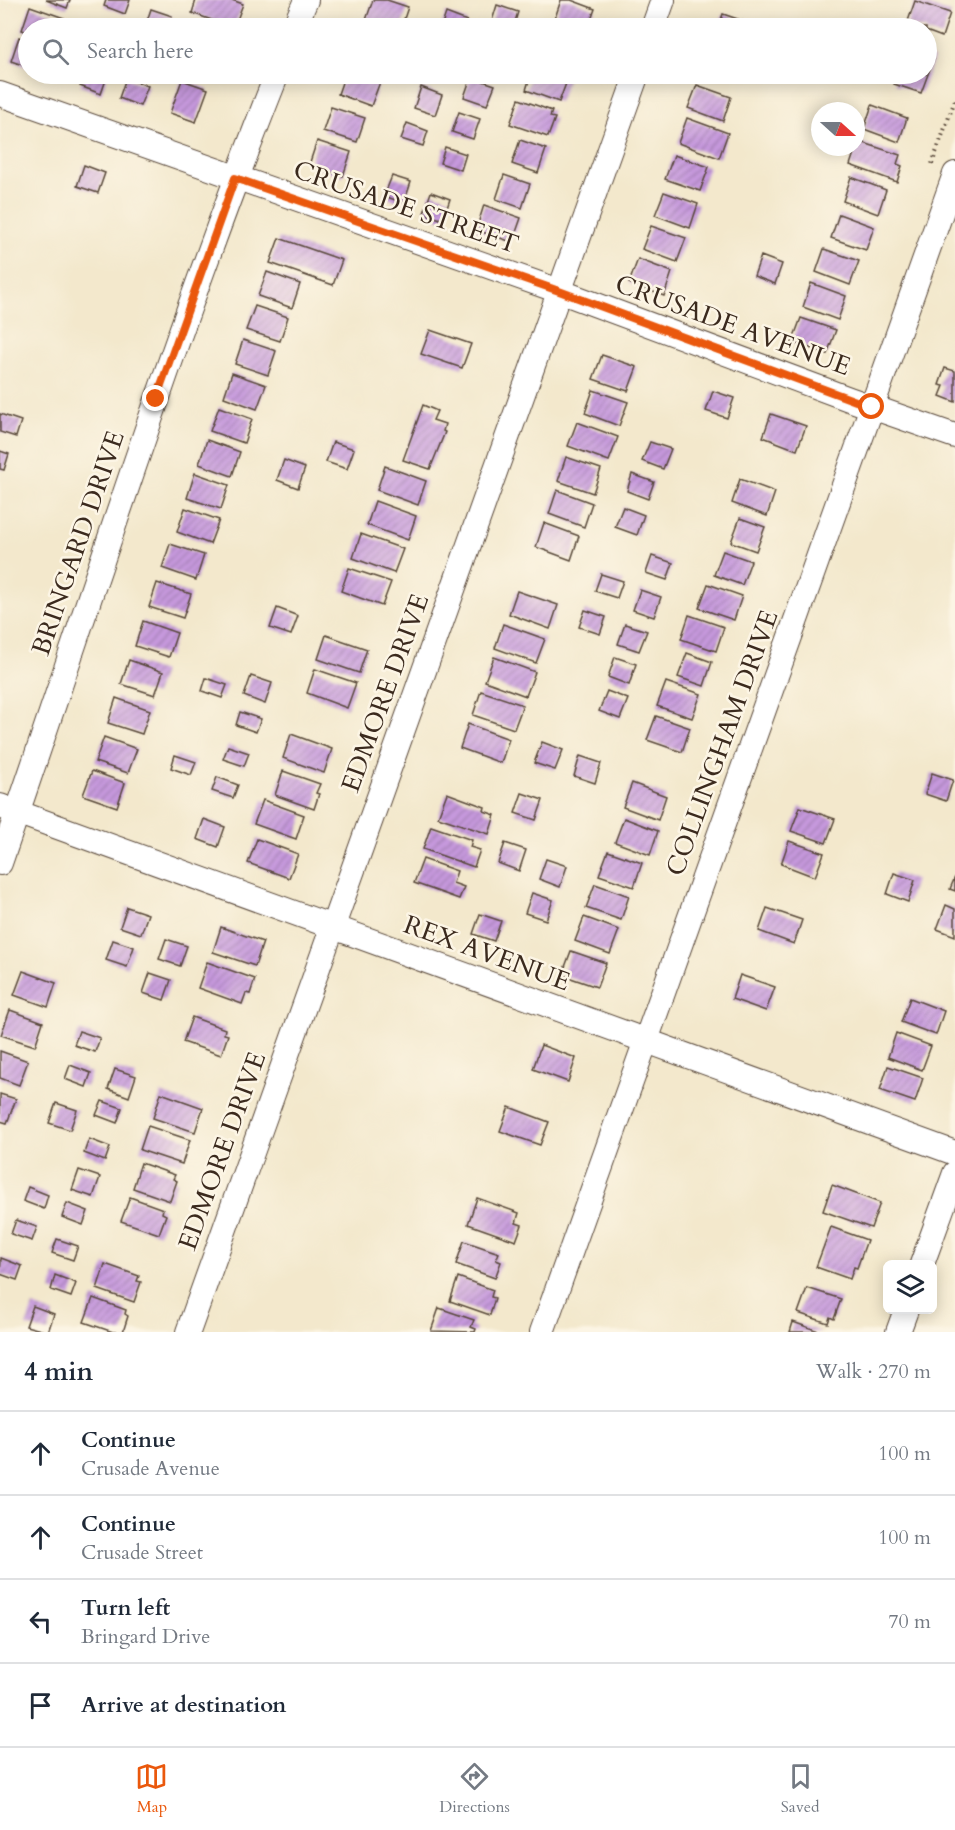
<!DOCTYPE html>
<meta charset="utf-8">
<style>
body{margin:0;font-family:Cardo,serif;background:#f2f2f3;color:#1f2937}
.controls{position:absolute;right:18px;bottom:18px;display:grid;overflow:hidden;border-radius:9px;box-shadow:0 3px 15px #0003}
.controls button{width:54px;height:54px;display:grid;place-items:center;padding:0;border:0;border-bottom:2px solid #e0e1e3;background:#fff;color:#1f2937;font:30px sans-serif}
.compass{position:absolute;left:811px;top:102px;width:54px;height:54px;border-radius:50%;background:#fff;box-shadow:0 3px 15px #0003;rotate:111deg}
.stop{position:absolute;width:18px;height:18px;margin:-14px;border:4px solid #ea580c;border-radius:50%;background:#fff}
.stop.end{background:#ea580c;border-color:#fff;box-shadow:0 2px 6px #0008}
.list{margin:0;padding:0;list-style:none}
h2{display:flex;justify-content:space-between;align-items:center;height:78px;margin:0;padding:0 24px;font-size:26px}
h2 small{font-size:20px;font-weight:400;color:#747a83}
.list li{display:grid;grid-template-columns:39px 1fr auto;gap:18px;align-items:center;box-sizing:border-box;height:84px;padding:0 24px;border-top:2px solid #e0e1e3}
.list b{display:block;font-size:22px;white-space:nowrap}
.list p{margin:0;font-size:20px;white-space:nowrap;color:#747a83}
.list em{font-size:20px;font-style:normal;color:#747a83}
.icon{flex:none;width:33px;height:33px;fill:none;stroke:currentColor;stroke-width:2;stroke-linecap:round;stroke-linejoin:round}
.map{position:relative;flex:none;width:955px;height:1332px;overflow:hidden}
.search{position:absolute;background:#fff;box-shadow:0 3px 15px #0003;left:18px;right:18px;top:18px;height:66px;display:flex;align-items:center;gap:15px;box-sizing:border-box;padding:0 21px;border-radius:33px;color:#747a83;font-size:22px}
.sheet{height:414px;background:#fff}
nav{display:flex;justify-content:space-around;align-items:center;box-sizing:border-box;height:84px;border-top:2px solid #e0e1e3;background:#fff;font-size:16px;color:#747a83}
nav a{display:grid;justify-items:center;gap:3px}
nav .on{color:#ea580c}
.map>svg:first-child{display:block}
.building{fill:url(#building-hatch)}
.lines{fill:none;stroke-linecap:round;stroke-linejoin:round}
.minor-casing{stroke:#574638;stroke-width:26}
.path{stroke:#574638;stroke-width:4;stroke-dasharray:1.5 4.5;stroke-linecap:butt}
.minor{stroke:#fff;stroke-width:24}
.route{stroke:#ea580c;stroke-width:8}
.labels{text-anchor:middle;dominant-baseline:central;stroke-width:5;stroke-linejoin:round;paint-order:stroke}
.street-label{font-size:26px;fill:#3b2a1e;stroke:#fcf5e5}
</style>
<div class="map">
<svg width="955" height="1332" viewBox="0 0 955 1332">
<defs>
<pattern id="building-hatch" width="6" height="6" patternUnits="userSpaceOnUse" patternTransform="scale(1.5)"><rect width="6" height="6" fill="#c699dd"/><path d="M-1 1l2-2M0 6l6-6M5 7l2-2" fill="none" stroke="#a27db3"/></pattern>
</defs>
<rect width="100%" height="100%" fill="#fcf5e5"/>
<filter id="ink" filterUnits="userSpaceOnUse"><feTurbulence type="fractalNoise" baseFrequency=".0167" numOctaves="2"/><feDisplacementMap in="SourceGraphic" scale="12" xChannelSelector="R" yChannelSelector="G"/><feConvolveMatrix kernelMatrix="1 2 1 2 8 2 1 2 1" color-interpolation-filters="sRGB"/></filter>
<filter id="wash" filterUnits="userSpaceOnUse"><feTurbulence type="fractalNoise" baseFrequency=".008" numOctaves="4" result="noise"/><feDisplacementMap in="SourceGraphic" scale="24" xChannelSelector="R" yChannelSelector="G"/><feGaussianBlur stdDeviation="1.35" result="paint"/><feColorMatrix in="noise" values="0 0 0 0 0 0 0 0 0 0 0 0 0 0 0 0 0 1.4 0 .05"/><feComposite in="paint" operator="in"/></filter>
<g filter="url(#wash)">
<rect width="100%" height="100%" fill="#f3e8cc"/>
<g id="blocks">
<g class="building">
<path d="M46,0H70L67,8Z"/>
<path d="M106,0H130L125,14L104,6Z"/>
<path d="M196,0H232L243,4L234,28L192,13Z"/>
<path d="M373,0H387L408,7L401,28H391L366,20Z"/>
<path d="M561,0H571L595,9L588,28H575L554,21Z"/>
<path d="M915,1L950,13L942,37L926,31V28H918L907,24Z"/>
<path d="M497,5L518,12L513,28L492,21Z"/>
<path d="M30,6L64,18L60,28H28V32L22,30Z"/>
<path d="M151,9L172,16L168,28H159L146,24Z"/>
<path d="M446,13L467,21L464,28H441Z"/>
<path d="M723,14L758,26L757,28H718Z"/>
<path d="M19,37L28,40V67L11,61Z"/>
<path d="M926,55L934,58L921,93L894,84L898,74H926Z"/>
<path d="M85,74H108L101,94L80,86Z"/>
<path d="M345,74H355L380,82L371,106L338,94Z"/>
<path d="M531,74H554L568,78L559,102L526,90Z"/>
<path d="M471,77L495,85L487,105L464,97Z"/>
<path d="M126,78L148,86L140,106L119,98Z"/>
<path d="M182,80L208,89L196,122L170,113Z"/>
<path d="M697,85L731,97L723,121L688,108Z"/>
<path d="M421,87L442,95L435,115L414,108Z"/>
<path d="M519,99L552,111L550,117L555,118L548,137L510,124Z"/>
<path d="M872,105L907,118L899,142L864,129Z"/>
<path d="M331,107L365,118L357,142L323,131Z"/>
<path d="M459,112L480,119L473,139L452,132Z"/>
<path d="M687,118L728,133L719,158L678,143Z"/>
<path d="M407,123L428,131L423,146L401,139Z"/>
<path d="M520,140L546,149L538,173L512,164Z"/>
<path d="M317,141L351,152L343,176L309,165Z"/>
<path d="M858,141L900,155L897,164L902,166L897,182L850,165Z"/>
<path d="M445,147L466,154L461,170L440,163Z"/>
<path d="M674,155L709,167L700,191L665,179Z"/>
<path d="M84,165L105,173L98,193L77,186Z"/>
<path d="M504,175L530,184L522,208L496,199Z"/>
<path d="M392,176L411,182L404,203L384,196Z"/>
<path d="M851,177L886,190L878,214L843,201Z"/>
<path d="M431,192L450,199L443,220L424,213Z"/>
<path d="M664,192L698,204L690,228L655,215Z"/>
<path d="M484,205L521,218L514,238L510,236L509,241L476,230Z"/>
<path d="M839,214L874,227L866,250L831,238Z"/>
<path d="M651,226L686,238L677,262L642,249Z"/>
<path d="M279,238L342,260L333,285L270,263Z"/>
<path d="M824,249L859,261L850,285L816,272Z"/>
<path d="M761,256L782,264L775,284L754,276Z"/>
<path d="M638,259L672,272L664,296L629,283Z"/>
<path d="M267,272L300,284L292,308L258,296Z"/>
<path d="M811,283L846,296L838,320L803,307Z"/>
<path d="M255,306L288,317L280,341L246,330Z"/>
<path d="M801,318L836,330L827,354L792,342Z"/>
<path d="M430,330L471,344L462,368L421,354Z"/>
<path d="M243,340L276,351L268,375L235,364Z"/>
<path d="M602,355L637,367L628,391L593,379Z"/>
<path d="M945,368L955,371V402L940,396L944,386L939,385Z"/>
<path d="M232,373L266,385L257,409L224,397Z"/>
<path d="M593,390L628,402L619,426L585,413Z"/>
<path d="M713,391L734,398L727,418L706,411Z"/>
<path d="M423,405L437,411L433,420L445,424L443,431L445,432L430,469L403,460Z"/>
<path d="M219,407L252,419L244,443L210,431Z"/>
<path d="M0,414L21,421L16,437L0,432Z"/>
<path d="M771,414L806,426L797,450L763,437Z"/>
<path d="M577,422L618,437L609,461L568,446Z"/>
<path d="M207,440L240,452L232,476L199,464Z"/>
<path d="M333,442L354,449L347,469L326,462Z"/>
<path d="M650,442L671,449L663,469L642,461Z"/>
<path d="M0,451L9,454L4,470L0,469Z"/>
<path d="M566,457L601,469L593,493L558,481Z"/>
<path d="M284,460L305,468L298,488L277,480Z"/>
<path d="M385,466L426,481L418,505L377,490Z"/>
<path d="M195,473L229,485L221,509L187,498Z"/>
<path d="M632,474L654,482L648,499L627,491Z"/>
<path d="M740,479L775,492L767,516L732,503Z"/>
<path d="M557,490L592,503L584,527L549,514Z"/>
<path d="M375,501L416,516L408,540L367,525Z"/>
<path d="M623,507L644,515L637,535L615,527Z"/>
<path d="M185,508L219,520L210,544L177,532Z"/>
<path d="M740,518L765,527L756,551L731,542Z"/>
<path d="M544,523L579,536L571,560L536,547Z"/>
<path d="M361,534L403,549L394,573L353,558Z"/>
<path d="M170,544L204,555L196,580L162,568Z"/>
<path d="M723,551L751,561L742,585L714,575Z"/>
<path d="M652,556L673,563L667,580L646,573Z"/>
<path d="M349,568L391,582L382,606L341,591Z"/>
<path d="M601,574L623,581L617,598L595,591Z"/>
<path d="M157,583L191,594L183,618L149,607Z"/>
<path d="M708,584L742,596L734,620L699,608Z"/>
<path d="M640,590L661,597L654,617L633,610Z"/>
<path d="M517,591L558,605L550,629L509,614Z"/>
<path d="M277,608L298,616L291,635L270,628Z"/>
<path d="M585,610L606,617L600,634L579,627Z"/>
<path d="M689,615L724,627L716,651L681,639Z"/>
<path d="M143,621L177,633L169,657L135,646Z"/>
<path d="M503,624L545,639L536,663L495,648Z"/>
<path d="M625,624L647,631L639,651L618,644Z"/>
<path d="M326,635L367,649L359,673L318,659Z"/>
<path d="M687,653L712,662L704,686L678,677Z"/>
<path d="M494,657L535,672L526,696L485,681Z"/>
<path d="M615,657L636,664L629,685L608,677Z"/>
<path d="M129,660L163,672L155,695L121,684Z"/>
<path d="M315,669L356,683L347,708L307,693Z"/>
<path d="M251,676L272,683L265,704L244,696Z"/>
<path d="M206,678L227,685L222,698L202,691Z"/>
<path d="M666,682L701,694L692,718L657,706Z"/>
<path d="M481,691L523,705L514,729L473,715Z"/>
<path d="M607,691L628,699L620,719L599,711Z"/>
<path d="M116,698L150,710L142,734L108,723Z"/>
<path d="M240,712L261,719L256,732L236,725Z"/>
<path d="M656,716L690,728L682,752L647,740Z"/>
<path d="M468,724L509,739L501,763L460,748Z"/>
<path d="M291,734L332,749L324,773L283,758Z"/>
<path d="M104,737L137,749L128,773L95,762Z"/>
<path d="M542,742L563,750L555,770L534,763Z"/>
<path d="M228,746L249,753L244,766L223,759Z"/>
<path d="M175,755L196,762L191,775L171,768Z"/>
<path d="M580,756L601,763L595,783L574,776Z"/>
<path d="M92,771L125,783L117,807L83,795Z"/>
<path d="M283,771L320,784L316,793L319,794L314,809L275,795Z"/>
<path d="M932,773L953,780L946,801L925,794Z"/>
<path d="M217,777L238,785L233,798L212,791Z"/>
<path d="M632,783L666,796L658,820L623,807Z"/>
<path d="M447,793L485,807L484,811L495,815L489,834L438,817Z"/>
<path d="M522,793L543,800L536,820L515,813Z"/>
<path d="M263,800L304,815L296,839L254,824Z"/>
<path d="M800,807L835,819L826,843L791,831Z"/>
<path d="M624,818L658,831L650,855L615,842Z"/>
<path d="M204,819L225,827L218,847L197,839Z"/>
<path d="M431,826L472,840L470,847L480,850L474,867L423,849Z"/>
<path d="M257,839L298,854L289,878L248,863Z"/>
<path d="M789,841L824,853L815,877L781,864Z"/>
<path d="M505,843L526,850L519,871L498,863Z"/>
<path d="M608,851L642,863L634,887L599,875Z"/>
<path d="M423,859L457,871L453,883L464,887L459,899L414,883Z"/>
<path d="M546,859L567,866L560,887L539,879Z"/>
<path d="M894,873L915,880L908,902L887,894Z"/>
<path d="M955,877V891L950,889Z"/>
<path d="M595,884L629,896L621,920L586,908Z"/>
<path d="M532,893L553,900L546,920L525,913Z"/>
<path d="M946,905L955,909V936L937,929Z"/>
<path d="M127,907L148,914L141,934L120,927Z"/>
<path d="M767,908L802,920L794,944L759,931Z"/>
<path d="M480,914L501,921L494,941L473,934Z"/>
<path d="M584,917L619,930L610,954L575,941Z"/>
<path d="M221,927L263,942L255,966L213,952Z"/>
<path d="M166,939L187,946L180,966L159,959Z"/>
<path d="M113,940L134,947L127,967L106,960Z"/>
<path d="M571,951L606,963L597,987L562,975Z"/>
<path d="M207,962L255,979L250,994L246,993L242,1004L198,988Z"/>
<path d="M23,971L56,983L48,1007L14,995Z"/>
<path d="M150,973L171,980L164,1000L143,993Z"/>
<path d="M740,975L775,987L766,1011L732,999Z"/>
<path d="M910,998L944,1011L936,1035L901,1022Z"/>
<path d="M10,1010L43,1022L35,1046L1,1035Z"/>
<path d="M192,1017L225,1029L224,1034L228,1035L221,1055L183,1042Z"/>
<path d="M79,1031L100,1038L95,1052L74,1045Z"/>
<path d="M896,1033L931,1046L922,1070L888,1057Z"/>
<path d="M541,1045L576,1058L568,1082L533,1069Z"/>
<path d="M0,1051L28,1061L19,1085L0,1078Z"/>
<path d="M70,1065L91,1073L86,1087L65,1079Z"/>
<path d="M888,1066L923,1078L915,1102L880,1090Z"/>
<path d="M115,1069L136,1076L129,1097L108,1089Z"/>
<path d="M161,1093L203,1108L195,1132L153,1118Z"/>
<path d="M0,1094L16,1099L7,1123L0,1121Z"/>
<path d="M102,1101L122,1108L117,1123L96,1115Z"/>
<path d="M56,1103L77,1110L70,1130L49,1123Z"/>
<path d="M509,1107L549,1122L540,1145L500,1131Z"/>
<path d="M148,1126L190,1140L182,1164L140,1150Z"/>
<path d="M89,1139L110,1147L105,1161L84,1153Z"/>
<path d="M141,1163L175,1175L173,1179L177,1181L170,1201L133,1188Z"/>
<path d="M79,1170L100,1177L93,1197L72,1190Z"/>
<path d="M832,1185L880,1203L871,1228L823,1211Z"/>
<path d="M28,1187L48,1195L44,1209L23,1201Z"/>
<path d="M130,1197L163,1209L162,1213L166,1215L159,1234L121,1221Z"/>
<path d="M477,1198L519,1213L516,1223L522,1225L516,1241L468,1224Z"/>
<path d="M67,1203L88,1211L83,1225L62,1217Z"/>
<path d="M16,1220L37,1227L32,1241L11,1234Z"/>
<path d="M831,1227L867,1240L857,1268L854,1267L850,1279L816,1267Z"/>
<path d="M57,1239L78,1246L73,1260L52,1253Z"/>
<path d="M464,1241L499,1253L496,1260L501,1262L495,1278L456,1264Z"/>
<path d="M1,1258L22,1266L17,1280L0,1274Z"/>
<path d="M105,1264L139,1276L137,1281L141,1282L134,1302L97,1289Z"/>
<path d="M55,1275L76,1283L71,1297L51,1290Z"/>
<path d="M458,1277L493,1290L491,1297L495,1298L490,1315L450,1301Z"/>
<path d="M807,1288L841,1299L834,1319L830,1317L828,1323L798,1313Z"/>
<path d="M93,1298L126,1310L125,1314L128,1316L123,1332H113L84,1322Z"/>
<path d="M33,1306L54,1314L48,1332L26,1326Z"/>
<path d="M439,1308L474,1320L471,1327L476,1329L475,1332L431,1331Z"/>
<path d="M793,1322L821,1332H790Z"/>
</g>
</g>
</g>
<g filter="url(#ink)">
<use href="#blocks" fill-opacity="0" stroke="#574638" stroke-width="1.5"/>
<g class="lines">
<defs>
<g id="minor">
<path d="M294,28L306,0"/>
<path d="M653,28L663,0"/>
<path d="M0,94L559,291L849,399L955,436"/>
<path d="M0,806L955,1153"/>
<path d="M0,863C91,599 174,333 277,74"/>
<path d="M922,1264L955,1173"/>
<path d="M188,1332L637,74"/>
<path d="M542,1332L955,174"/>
<path d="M898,1332L906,1310"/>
</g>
</defs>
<use href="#minor" class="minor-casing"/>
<path class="path" d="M932,164L955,100"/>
<use href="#minor" class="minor"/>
</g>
</g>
<g class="lines" filter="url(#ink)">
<path class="route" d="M156,399L235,178L559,291L872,407"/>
</g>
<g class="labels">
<g class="street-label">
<text transform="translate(406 207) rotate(19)">CRUSADE STREET</text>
<text transform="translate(733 325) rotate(20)">CRUSADE AVENUE</text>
<text transform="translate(78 543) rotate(-71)">BRINGARD DRIVE</text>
<text transform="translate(385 693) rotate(-70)">EDMORE DRIVE</text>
<text transform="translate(722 743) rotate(-70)">COLLINGHAM DRIVE</text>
<text transform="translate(487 953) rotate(20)">REX AVENUE</text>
<text transform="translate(222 1151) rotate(-70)">EDMORE DRIVE</text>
</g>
</g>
</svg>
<div class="controls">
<button><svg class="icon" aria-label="layers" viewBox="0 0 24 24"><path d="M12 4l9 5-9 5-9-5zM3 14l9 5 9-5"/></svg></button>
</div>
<svg class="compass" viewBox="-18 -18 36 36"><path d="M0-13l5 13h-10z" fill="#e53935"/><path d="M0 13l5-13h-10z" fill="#747a83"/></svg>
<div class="stop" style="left:872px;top:407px"></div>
<div class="stop end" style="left:156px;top:399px"></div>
<div class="search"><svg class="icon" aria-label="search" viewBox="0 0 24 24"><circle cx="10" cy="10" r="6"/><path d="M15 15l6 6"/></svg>Search here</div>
</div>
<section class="sheet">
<h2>4 min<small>Walk · 270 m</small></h2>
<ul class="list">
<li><svg class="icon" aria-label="ahead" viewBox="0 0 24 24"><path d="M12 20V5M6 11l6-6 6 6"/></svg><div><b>Continue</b><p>Crusade Avenue</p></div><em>100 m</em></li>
<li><svg class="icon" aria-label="ahead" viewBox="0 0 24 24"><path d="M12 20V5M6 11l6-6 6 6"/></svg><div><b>Continue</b><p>Crusade Street</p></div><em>100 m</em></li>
<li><svg class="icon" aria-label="left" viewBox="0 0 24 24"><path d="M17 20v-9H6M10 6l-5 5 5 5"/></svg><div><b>Turn left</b><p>Bringard Drive</p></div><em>70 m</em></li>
<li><svg class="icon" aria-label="arrive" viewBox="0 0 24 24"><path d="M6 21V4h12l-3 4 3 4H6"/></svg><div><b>Arrive at destination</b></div></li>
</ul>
</section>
<nav>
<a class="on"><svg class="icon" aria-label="map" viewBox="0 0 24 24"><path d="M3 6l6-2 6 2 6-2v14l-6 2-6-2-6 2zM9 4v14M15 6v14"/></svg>Map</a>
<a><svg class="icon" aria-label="directions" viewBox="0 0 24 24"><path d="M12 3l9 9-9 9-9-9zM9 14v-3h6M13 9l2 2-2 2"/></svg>Directions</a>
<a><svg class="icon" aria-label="saved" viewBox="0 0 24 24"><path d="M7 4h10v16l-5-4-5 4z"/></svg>Saved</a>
</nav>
